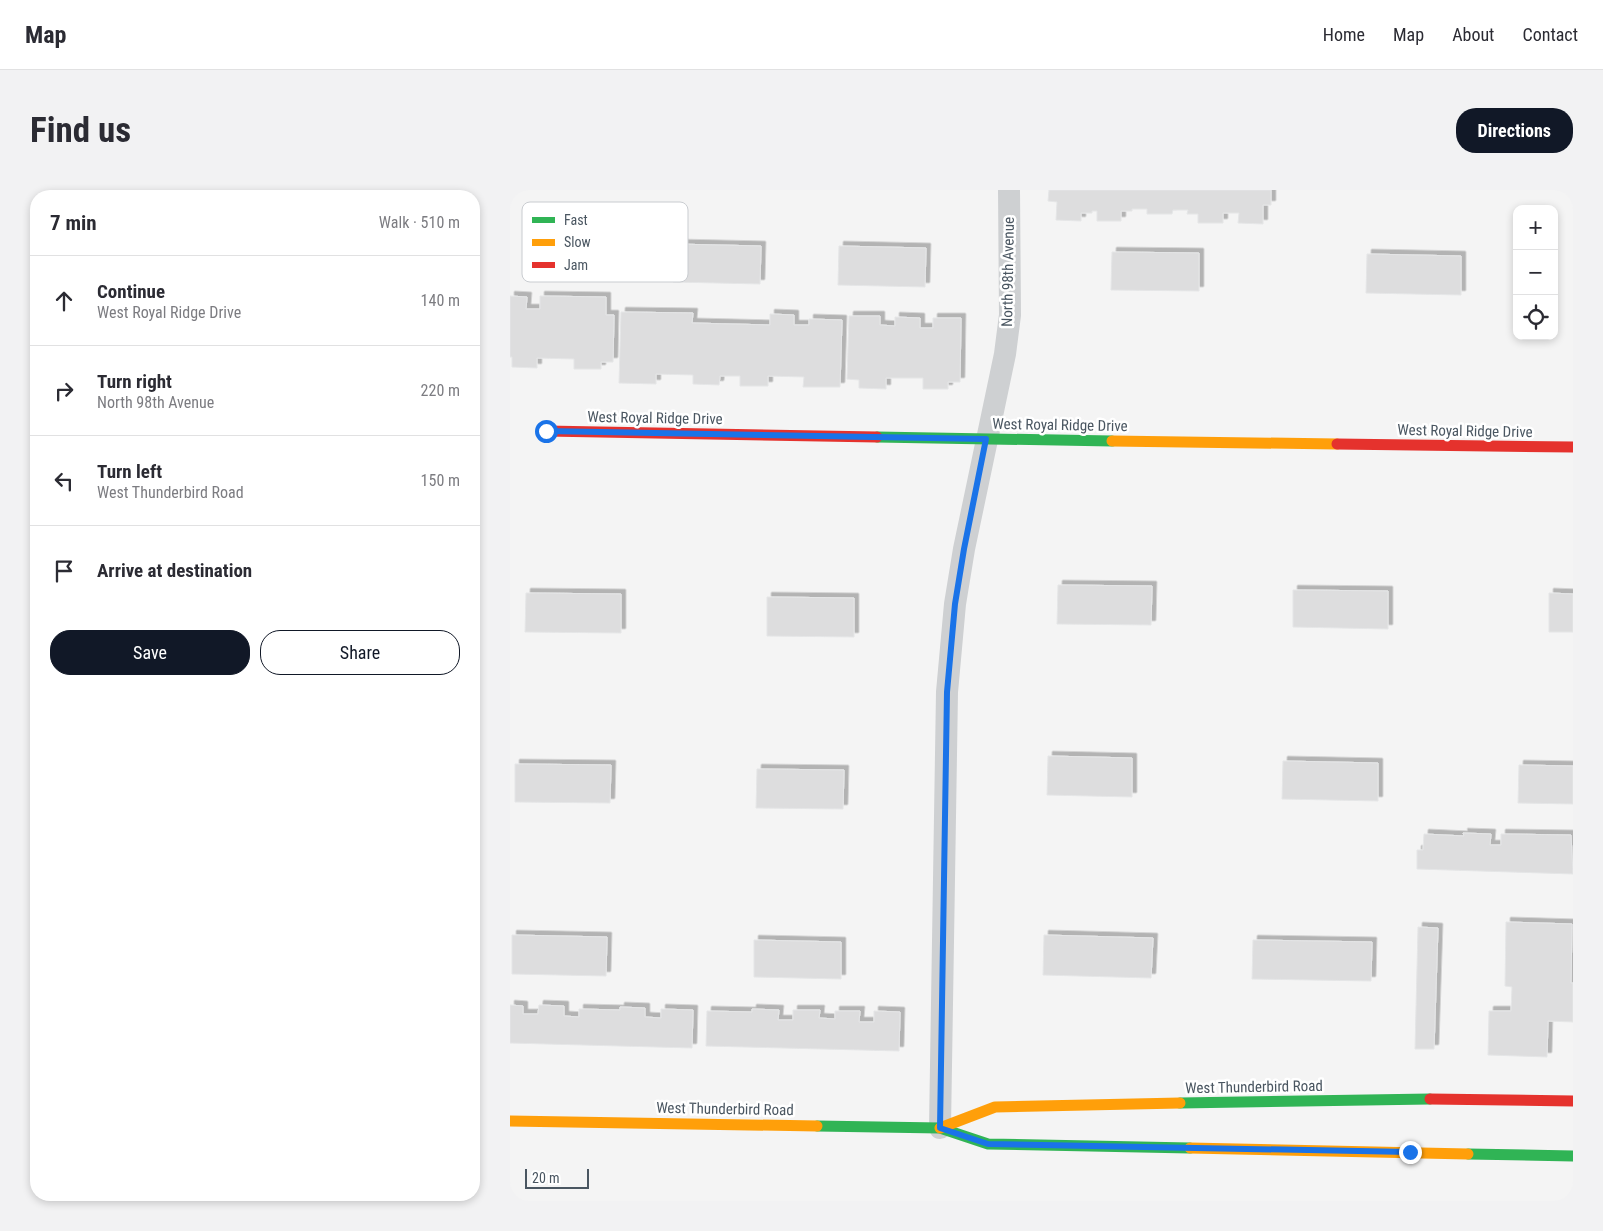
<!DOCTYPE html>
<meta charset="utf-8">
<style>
body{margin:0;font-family:"Roboto Condensed",sans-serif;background:#f2f2f3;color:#2b2b33}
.controls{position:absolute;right:15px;top:15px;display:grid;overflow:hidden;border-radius:10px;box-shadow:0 2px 8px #0003}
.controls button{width:45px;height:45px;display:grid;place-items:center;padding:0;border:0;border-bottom:1px solid #e1e1e2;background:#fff;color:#2b2b33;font:25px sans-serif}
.scale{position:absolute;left:15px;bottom:12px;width:64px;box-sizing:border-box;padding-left:5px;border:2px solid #4a5661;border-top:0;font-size:14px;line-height:18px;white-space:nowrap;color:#4a5661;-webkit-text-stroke:4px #fff;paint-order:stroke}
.stop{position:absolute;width:15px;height:15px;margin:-11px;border:4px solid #1a73e8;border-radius:50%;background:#fff}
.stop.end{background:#1a73e8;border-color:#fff;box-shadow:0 1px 5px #0008}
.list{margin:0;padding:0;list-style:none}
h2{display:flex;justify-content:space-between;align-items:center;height:65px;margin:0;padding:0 20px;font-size:21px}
h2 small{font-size:16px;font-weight:400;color:#7c7c81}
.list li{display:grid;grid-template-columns:32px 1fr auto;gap:15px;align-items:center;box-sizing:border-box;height:90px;padding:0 20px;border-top:1px solid #e1e1e2}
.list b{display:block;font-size:19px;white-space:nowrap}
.list p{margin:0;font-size:16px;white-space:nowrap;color:#7c7c81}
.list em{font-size:16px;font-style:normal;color:#7c7c81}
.actions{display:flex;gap:10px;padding:15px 20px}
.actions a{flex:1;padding:11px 0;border:1px solid #111827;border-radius:20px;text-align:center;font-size:18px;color:#111827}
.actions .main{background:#111827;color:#fff}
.icon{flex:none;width:28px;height:28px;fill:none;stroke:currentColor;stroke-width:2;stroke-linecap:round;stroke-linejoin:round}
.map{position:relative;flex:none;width:1063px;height:1011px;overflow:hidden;border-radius:20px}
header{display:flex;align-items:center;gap:30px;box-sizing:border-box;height:70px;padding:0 25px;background:#fff;border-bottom:1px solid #e1e1e2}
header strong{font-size:24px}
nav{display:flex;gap:28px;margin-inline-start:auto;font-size:18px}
.intro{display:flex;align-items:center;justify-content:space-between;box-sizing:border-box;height:120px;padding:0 30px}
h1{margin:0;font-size:35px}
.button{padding:12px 22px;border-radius:20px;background:#111827;color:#fff;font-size:18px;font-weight:700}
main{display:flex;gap:30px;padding:0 30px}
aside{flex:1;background:#fff;border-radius:20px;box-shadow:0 2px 8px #0003}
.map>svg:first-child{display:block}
.building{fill:#ddddde;stroke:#e5e6e7;filter:url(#shadow)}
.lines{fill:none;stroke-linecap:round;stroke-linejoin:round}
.street{stroke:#ced0d2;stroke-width:22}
.fast{stroke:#30b455;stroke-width:11}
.slow{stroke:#ff9f0a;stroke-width:11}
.jam{stroke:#e5322d;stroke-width:11}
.route{stroke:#1a73e8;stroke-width:6}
.labels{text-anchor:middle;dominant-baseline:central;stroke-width:5;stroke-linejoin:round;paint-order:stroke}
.street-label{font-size:15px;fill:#4a5661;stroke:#fff}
.key{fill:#fff;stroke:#c9ccd0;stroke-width:1}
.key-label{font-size:14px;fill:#4a5661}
</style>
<header>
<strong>Map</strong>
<nav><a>Home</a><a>Map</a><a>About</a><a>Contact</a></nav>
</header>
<div class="intro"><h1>Find us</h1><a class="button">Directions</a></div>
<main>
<aside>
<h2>7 min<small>Walk · 510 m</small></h2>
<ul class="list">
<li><svg class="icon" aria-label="ahead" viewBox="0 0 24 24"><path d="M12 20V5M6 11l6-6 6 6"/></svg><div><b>Continue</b><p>West Royal Ridge Drive</p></div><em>140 m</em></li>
<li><svg class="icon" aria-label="right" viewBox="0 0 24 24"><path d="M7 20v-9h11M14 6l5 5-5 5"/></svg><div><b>Turn right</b><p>North 98th Avenue</p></div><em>220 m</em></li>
<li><svg class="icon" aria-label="left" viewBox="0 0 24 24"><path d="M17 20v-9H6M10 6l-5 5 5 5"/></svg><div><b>Turn left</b><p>West Thunderbird Road</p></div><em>150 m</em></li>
<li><svg class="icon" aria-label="arrive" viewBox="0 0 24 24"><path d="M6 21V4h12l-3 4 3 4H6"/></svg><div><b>Arrive at destination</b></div></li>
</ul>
<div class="actions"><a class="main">Save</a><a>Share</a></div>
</aside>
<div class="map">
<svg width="1063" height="1011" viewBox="0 0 1063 1011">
<defs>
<filter id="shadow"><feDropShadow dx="4.5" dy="-4.5" stdDeviation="0" flood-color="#0004"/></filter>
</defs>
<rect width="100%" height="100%" fill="#f4f4f4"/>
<g class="building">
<path d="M539,0H761V15H753V34L728,33L729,23H713V33H688V24H677L678,20H663L662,24H637V19H622V21H611V31H587V21H582V23H571V31L546,30L547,12L538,11Z"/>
<path d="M164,54L251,56L250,94L163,92Z"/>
<path d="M329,56L416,58L415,97L328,95Z"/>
<path d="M602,62L689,63V101L601,100Z"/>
<path d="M857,64L951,66V105L856,103Z"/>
<path d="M0,106L17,107L16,119H30V106L96,107V125H104L103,172H91V179H64V169L27,168V178L2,177V167H0Z"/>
<path d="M111,122L183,123L182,133L260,135V124L284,125V135H299V129L332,130L330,197H293L294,187L258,186V196H230V186H210L209,195L183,194V185L146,184V194L109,193Z"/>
<path d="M339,126H370V135L385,136V127L410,128V138H423V128H451L450,192H438V199H413V188H376V199L349,198V190L337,189Z"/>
<path d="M548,395L642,396L641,435L547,434Z"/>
<path d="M783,400L878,401V439L783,437Z"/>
<path d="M16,403L111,404V443L15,442Z"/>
<path d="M1039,403L1063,404V442H1039Z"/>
<path d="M257,407L344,408V447L257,446Z"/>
<path d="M538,566L622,568V607L537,605Z"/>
<path d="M773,571L868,573V611L772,609Z"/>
<path d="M5,574L101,575L100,613L5,612Z"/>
<path d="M1009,575L1063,576V614L1008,613Z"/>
<path d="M247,579L334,580L333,619L246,618Z"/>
<path d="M953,643L981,644L980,655H991V644L1061,645L1063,684L907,679V660H913L914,644L954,646Z"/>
<path d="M996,732L1062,734L1061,793H1063V832L1038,831L1037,867L978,865L979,821H1001L1002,797L995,796Z"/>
<path d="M908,737L928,738L924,859H905Z"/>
<path d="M2,745L97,747L96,786L2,784Z"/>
<path d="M534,745L643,748L641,788L533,785Z"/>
<path d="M244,750L331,752V789L244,787Z"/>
<path d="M743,750L862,752L861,791L742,789Z"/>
<path d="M0,815L13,816V824H28L29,815L54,816V826L69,827V819L110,820V817L135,818V827L151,828V819L183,820L182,858L0,853Z"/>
<path d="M242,819L269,820L268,830H283V820H310L309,828L325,829V821H350L349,832H364V821L390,822L389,861L196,856L197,821L242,822Z"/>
</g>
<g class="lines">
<path class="street" d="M430,938L437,502L445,414L454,359L495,164L500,125L499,0"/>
<g class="fast">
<path d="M367,247L602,251"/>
<path d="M670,913L920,909"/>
<path d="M307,936L430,938L478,954L680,958"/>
<path d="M958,964L1063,966"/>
</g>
<g class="slow">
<path d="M602,251L827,254"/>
<path d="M0,931L307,936"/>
<path d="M430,938L485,917L670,913"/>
<path d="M680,958L958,964"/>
</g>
<g class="jam">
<path d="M36,241L367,247"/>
<path d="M827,254L1063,257"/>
<path d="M920,909L1063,911"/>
</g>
</g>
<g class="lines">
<path class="route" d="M36,241L476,249L454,359L445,414L437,502L430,938L478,954L900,962"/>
</g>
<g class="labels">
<g class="street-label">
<text transform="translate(498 82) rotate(-89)">North 98th Avenue</text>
<text transform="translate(145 228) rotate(1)">West Royal Ridge Drive</text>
<text transform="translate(550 235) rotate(1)">West Royal Ridge Drive</text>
<text transform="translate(955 241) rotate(1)">West Royal Ridge Drive</text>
<text transform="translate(744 897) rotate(-1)">West Thunderbird Road</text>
<text transform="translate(215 919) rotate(1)">West Thunderbird Road</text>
</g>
</g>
<rect x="12" y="12" width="166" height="80" rx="8" class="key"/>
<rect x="22" y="27" width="23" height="6" fill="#30b455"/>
<rect x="22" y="49" width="23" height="7" fill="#ff9f0a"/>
<rect x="22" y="72" width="23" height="6" fill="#e5322d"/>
<g class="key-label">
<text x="54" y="35">Fast</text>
<text x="54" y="57">Slow</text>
<text x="54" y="80">Jam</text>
</g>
</svg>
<div class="controls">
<button>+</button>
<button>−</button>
<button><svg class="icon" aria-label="locate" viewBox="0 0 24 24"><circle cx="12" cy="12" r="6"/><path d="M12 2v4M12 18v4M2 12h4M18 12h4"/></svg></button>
</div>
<div class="scale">20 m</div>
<div class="stop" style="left:36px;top:241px"></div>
<div class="stop end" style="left:900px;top:962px"></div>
</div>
</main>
